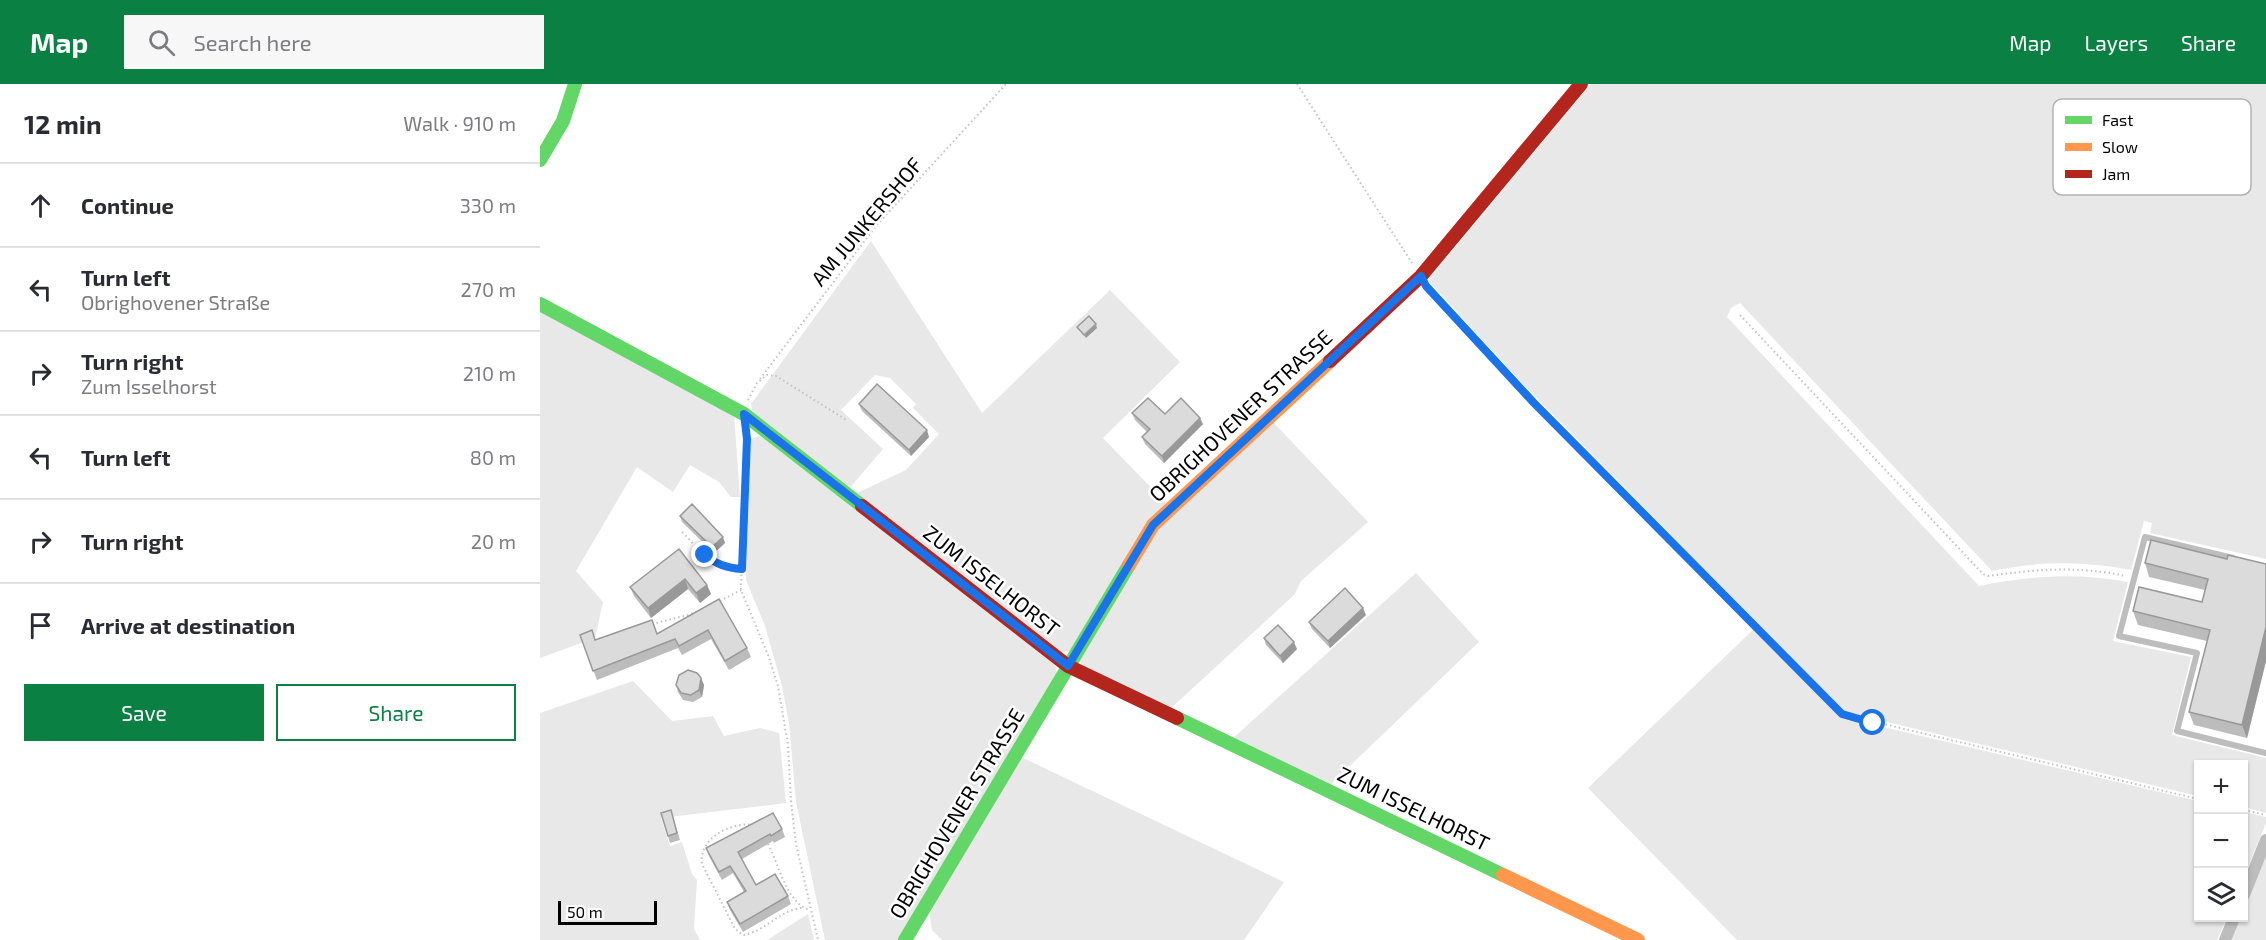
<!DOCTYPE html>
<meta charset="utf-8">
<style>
body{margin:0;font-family:"Exo 2",sans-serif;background:#f7f7f7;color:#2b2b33}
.controls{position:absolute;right:18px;bottom:18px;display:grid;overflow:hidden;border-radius:0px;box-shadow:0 2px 4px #0004}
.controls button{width:54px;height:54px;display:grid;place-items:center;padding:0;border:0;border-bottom:2px solid #e1e1e2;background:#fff;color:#2b2b33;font:30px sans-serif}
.scale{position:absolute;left:18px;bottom:15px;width:99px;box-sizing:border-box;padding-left:6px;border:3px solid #000;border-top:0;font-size:16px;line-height:21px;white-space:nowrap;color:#000;-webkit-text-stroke:4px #fff;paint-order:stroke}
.stop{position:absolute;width:18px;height:18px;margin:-14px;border:4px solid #1a73e8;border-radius:50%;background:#fff}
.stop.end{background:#1a73e8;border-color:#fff;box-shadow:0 2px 6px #0008}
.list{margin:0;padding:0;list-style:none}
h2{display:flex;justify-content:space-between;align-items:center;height:78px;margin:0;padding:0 24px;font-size:26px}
h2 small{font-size:20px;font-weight:400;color:#7c7c81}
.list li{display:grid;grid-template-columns:39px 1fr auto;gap:18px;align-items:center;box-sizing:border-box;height:84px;padding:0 24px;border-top:2px solid #e1e1e2}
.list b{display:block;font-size:22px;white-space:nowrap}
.list p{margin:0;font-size:20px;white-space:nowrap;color:#7c7c81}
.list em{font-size:20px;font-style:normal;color:#7c7c81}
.actions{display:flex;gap:12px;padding:18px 24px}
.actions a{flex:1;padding:14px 0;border:2px solid #0b8043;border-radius:0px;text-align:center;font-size:21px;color:#0b8043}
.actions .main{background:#0b8043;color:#fff}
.icon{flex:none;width:33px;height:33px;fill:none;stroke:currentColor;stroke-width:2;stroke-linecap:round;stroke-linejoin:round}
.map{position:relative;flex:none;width:1726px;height:856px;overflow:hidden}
header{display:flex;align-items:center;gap:36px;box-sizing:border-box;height:84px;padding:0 30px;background:#0b8043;color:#fff}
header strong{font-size:28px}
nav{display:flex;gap:33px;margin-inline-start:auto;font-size:21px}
.search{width:420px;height:54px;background:#f7f7f7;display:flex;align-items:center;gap:15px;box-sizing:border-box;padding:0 21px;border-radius:0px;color:#7c7c81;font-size:22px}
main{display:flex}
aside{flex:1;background:#fff}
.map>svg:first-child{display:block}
.green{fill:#e8e8e8}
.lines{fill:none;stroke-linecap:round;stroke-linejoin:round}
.path{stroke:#c2c2c2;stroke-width:2;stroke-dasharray:1.5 3;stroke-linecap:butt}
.lane{stroke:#bdbdbd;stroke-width:6}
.street{stroke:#bdbdbd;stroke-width:12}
.fast{stroke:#63d668;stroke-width:14}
.slow{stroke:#ff974d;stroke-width:14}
.jam{stroke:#b3261e;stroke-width:14}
.wall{fill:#bcbcbc}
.shaded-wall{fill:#999}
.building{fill:#dbdbdb;stroke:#999;stroke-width:1.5}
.route{stroke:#1a73e8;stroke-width:8}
.labels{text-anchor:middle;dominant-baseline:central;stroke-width:5;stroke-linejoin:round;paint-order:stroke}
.street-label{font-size:21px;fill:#000;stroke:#fff}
.key{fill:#fff;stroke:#b2b2b2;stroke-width:1.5}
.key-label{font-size:16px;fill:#000}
</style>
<header>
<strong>Map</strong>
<div class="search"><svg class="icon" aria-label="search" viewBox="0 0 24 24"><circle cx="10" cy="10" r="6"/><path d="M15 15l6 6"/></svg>Search here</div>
<nav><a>Map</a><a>Layers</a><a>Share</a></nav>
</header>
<main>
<aside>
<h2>12 min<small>Walk · 910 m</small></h2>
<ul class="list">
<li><svg class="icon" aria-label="ahead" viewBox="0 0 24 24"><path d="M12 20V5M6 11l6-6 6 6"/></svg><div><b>Continue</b></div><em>330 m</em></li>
<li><svg class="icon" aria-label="left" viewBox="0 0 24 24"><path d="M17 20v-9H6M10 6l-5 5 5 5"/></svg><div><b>Turn left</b><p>Obrighovener Straße</p></div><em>270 m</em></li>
<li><svg class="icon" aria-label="right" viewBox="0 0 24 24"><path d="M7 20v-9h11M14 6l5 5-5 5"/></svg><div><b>Turn right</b><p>Zum Isselhorst</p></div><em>210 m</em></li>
<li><svg class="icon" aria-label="left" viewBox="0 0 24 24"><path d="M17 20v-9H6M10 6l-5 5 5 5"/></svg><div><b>Turn left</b></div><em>80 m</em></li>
<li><svg class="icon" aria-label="right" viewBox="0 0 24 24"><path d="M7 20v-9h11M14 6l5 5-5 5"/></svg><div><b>Turn right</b></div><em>20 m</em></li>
<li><svg class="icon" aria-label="arrive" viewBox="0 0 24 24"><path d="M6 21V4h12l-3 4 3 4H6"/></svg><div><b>Arrive at destination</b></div></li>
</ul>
<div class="actions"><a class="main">Save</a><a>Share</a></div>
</aside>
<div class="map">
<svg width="1726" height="856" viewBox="0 0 1726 856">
<rect width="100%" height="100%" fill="#fff"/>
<g class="green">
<path d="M1051,0H1726V475L1610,449L1612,439L1604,437L1591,486C1544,477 1499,477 1452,487L1200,219L1191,224L1187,233L1439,502C1490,492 1537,488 1588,498L1573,557L1651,573L1632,651L1726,674V729L1704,723V680H1658V712L1305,628L978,295L888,196Z"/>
<path d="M331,157L442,329L570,206L640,278L563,354L627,420L530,567L521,569L315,410L366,386L399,350L373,324L376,320L350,294L335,291L301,326L343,365L309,405L213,331L211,320Z"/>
<path d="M0,225L194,330L200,413H191L179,398L150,381L133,408L97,383L36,487L63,518L55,554L0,574Z"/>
<path d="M733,338L828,438L761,497L755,510L629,626L543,586L540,576L617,446Z"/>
<path d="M221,351L515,579L517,590L358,856H285L256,718L249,639L242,602L225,542L206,496L211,355Z"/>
<path d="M876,489L939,558L790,701L692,655Z"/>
<path d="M1215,544L1301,633L1658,717V834H1687L1677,856H1197L1048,704Z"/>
<path d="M93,597L132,637L173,632L184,652L220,644L239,649L246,719L121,734L130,762L142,758L152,790L157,796L154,845L160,856H0V629Z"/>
<path d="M481,673L744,798L704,856H402L392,846L389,827Z"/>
<path d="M1704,728L1726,733V739L1704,793Z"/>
<path d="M1726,772V856H1691L1700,834H1704V826Z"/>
<path d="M268,830L274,856H227Z"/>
</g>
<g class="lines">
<g class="path">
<path d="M757,0L872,179"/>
<path d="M888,204L994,319L1302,630L1658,715"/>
<path d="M1200,231L1443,490L1449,492C1497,485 1538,482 1586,492"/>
<path d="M220,295L336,142L466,0"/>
<path d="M208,316L217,299L227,291L236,292L308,337"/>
<path d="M206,351L201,506L228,571L238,602L248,661L251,718L256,760L278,856"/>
<path d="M142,448C162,468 172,483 202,485"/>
<path d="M180,517L201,506"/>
<path d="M112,540L148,531L164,525"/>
<path d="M1704,726L1726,731"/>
<path d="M214,741C191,737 158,755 162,780L195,845L203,851C225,848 239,826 262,824"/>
<path d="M228,760C239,780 246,819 270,826"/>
</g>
<path class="lane" d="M1693,474L1605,453L1579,552L1657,569L1637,647L1726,669"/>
<g class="street">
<path d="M1704,811L1726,756"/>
<path d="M1685,856L1694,834"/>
</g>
<g class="fast">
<path d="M0,76L23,37L35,0"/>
<path d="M0,220L204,330L322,422"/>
<path d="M637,634L963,791"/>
<path d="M365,856L589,481"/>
</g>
<g class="slow">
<path d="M589,481L613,441L790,277"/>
<path d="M963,791L1098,856"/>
</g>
<g class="jam">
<path d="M790,277L881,192L1041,0"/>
<path d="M322,422L528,582L637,634"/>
</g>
</g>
<g class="wall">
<path d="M319,320L389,353L371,372L322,327Z"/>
<path d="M592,329L625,330L663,340L624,379L605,360L602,353L607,348L595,336Z"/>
<path d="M140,432L185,459L174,469L142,438Z"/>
<path d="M139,465L167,501L171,510L160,519L148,505L111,534L94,512L90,503Z"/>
<path d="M1687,475L1726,480V577L1707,654L1654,641L1649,628L1667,557L1598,541L1593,527L1662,518L1665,506L1609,493L1605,479Z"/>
<path d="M179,515L207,564L211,573L189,586L171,555L142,571L138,564L57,596L40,551L55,556L117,550Z"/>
<path d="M826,531L790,564L772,545L769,538Z"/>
<path d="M724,554L757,565L743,579L726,561Z"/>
<path d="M161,594L164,601L162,613L153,618L143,616L138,608L136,601Z"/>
<path d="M133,733L140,756L130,759L128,752Z"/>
<path d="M242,745L245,753L234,759L233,757L202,775L216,801L248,812L251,820L203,848L190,826L187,818L204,808L193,789L182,796L169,772L166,764Z"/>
</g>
<g class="shaded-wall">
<path d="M556,240L557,244L546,254L544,251Z"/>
<path d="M660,334L663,340L624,379L622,372Z"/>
<path d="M387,346L389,353L371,372L369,366Z"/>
<path d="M183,453L185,459L174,469L172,463Z"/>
<path d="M145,495L148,505L111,534L108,524Z"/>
<path d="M167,501L171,510L160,519L156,509Z"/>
<path d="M823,524L826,531L790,564L788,557Z"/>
<path d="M1726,543V577L1707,654L1702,641Z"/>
<path d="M754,558L757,565L743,579L740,572Z"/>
<path d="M161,594L164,601L162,613L159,606Z"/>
</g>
<g class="building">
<path d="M549,232L556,240L544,251L537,243Z"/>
<path d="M337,300L387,346L369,366L319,320Z"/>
<path d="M608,314L625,330L641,314L660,334L622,372L602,353L610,345L592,329Z"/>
<path d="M152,420L183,453L172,463L140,432Z"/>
<path d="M1611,456L1687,475L1688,471L1726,480V543L1702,641L1649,628L1670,546L1593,527L1599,503L1662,518L1668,495L1605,479Z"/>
<path d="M139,465L167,501L156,509L145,495L108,524L90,503Z"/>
<path d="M805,504L823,524L788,557L769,538Z"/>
<path d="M179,515L207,564L185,577L168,546L139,562L135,555L53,587L40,551L52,546L55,556L112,536L117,550Z"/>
<path d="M738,541L754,558L740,572L724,554Z"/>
<path d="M148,586L157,589L161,594L159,606L151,611L141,609L136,601L139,591Z"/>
<path d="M131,726L137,749L128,752L121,729Z"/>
<path d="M233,729L242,745L231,752L230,750L198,768L216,801L235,790L248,812L200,840L187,818L206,807L190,782L179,788L166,764Z"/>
</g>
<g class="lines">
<path class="route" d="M165,471C176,480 186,484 202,485L207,355L204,330L528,582L613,441L881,192L886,202L994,319L1302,630L1333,639"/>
</g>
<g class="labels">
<g class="street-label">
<text transform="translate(326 137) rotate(-50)">AM JUNKERSHOF</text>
<text transform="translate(700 331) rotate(-43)">OBRIGHOVENER STRASSE</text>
<text transform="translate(452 496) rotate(38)">ZUM ISSELHORST</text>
<text transform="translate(874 724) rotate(26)">ZUM ISSELHORST</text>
<text transform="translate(416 729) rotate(-59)">OBRIGHOVENER STRASSE</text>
</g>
</g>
<rect x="1513" y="15" width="198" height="96" rx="9" class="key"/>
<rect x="1525" y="32" width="27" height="8" fill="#63d668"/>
<rect x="1525" y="59" width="27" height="8" fill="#ff974d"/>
<rect x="1525" y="86" width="27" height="8" fill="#b3261e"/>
<g class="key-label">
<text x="1562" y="42">Fast</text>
<text x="1562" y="69">Slow</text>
<text x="1562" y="96">Jam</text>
</g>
</svg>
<div class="controls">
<button>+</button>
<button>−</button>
<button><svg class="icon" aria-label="layers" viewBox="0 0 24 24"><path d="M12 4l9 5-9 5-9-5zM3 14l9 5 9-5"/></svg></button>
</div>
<div class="scale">50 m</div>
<div class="stop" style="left:1333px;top:639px"></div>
<div class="stop end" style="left:165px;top:471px"></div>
</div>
</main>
